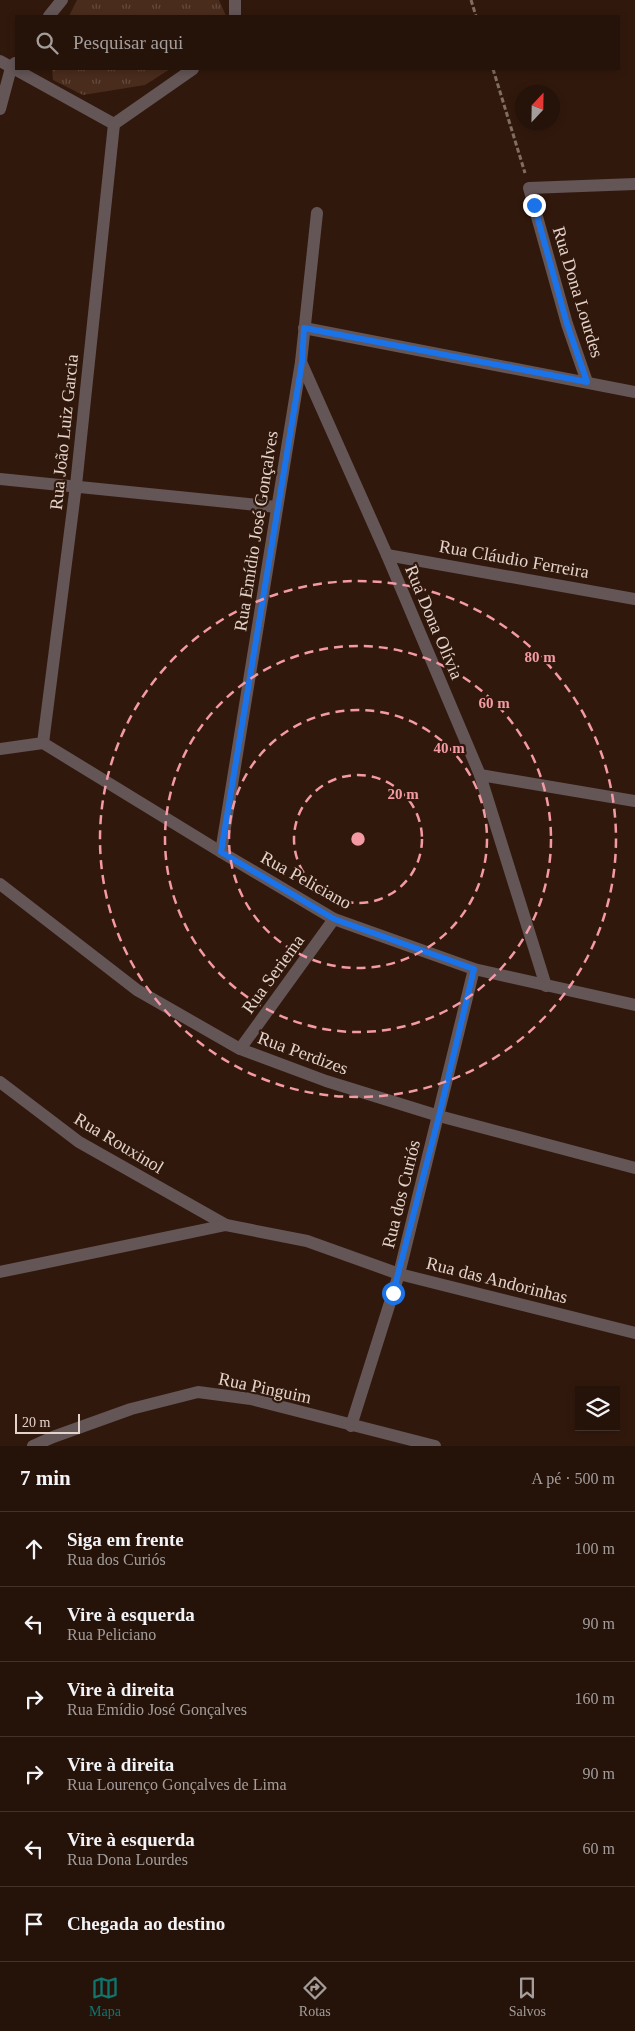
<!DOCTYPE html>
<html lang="pt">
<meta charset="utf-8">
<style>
body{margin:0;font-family:Georgia,serif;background:#312017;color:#f1f3f6}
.controls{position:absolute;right:15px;bottom:15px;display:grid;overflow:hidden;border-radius:0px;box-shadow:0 2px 8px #0003}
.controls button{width:45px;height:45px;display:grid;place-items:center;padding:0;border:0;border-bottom:1px solid #42322a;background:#251209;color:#f1f3f6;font:25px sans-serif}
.compass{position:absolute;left:515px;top:85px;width:45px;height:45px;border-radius:50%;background:#251209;box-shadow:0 2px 8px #0003;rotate:22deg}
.scale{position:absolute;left:15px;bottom:12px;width:65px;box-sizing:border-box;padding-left:5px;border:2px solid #e4d3cb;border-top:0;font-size:14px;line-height:18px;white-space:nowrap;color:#e4d3cb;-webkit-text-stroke:4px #31180c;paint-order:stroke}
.stop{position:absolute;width:15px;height:15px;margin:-11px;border:4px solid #1a73e8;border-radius:50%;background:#fff}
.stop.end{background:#1a73e8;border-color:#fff;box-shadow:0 1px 5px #0008}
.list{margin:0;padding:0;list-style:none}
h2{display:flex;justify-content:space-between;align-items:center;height:65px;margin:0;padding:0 20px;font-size:21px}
h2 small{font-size:16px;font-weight:400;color:#a39e9c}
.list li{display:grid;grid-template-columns:32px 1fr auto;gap:15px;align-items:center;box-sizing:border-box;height:75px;padding:0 20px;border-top:1px solid #42322a}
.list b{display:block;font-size:19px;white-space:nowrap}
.list p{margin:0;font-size:16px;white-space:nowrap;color:#a39e9c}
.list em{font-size:16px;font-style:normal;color:#a39e9c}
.icon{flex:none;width:28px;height:28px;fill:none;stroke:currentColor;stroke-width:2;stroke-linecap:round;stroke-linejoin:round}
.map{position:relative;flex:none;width:635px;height:1446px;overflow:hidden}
.search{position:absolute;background:#251209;box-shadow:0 2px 8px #0003;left:15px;right:15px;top:15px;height:55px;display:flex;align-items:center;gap:12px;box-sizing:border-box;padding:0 18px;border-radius:0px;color:#a39e9c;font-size:19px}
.sheet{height:515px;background:#251209}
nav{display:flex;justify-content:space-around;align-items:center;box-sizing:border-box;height:70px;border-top:1px solid #42322a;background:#251209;font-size:14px;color:#a39e9c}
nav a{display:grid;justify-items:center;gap:2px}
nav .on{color:#0f766e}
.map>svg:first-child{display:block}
.park{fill:url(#park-tufts)}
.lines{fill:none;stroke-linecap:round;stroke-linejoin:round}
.path{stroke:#826d63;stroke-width:3;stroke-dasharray:5 2.5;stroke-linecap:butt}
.minor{stroke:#645556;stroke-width:12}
.route{stroke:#1a73e8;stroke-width:6}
.ring{fill:none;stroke:#f49aa5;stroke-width:2.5;stroke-dasharray:9 6}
.labels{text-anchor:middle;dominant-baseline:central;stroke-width:4.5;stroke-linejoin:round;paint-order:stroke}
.street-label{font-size:18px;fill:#e4d3cb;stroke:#31180c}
.centre{fill:#f49aa5;stroke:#31180c;stroke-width:2.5}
.ring-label{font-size:15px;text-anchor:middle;font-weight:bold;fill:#f49aa5;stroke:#31180c;stroke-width:4.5;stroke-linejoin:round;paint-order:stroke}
</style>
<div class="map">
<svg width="635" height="1446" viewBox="0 0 635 1446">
<defs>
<pattern id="park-tufts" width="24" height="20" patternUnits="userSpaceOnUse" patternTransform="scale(1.25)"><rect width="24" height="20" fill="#4a2c1d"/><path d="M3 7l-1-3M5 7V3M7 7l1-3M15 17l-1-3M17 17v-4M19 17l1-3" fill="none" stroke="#644a3c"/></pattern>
</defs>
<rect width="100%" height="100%" fill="#31180c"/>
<g class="park">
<path d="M77,0H219L226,16H69Z"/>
<path d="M52,69H170L145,85L83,95L53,80Z"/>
</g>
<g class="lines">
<g class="path">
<path d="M471,0L476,16"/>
<path d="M493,69L525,173"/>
</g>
<g class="minor">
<path d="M49,16L62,0"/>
<path d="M235,16V0"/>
<path d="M0,61L114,124"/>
<path d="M0,109L11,68L15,63"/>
<path d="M114,124L193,69"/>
<path d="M304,328L635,392"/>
<path d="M301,362L387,555L480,775L546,986"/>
<path d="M587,382L567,324L529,188L635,184"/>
<path d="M0,479L277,507"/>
<path d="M387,555L635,599"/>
<path d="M43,743L221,852L334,919L474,969L635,1005"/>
<path d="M43,743L76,485L114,124"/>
<path d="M0,749L43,743"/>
<path d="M480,775L635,801"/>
<path d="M221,852L301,362L317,213"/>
<path d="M0,884L137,990L240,1049L326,1081L439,1116L635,1168"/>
<path d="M240,1049L334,919"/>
<path d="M0,1082L79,1142L226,1225"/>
<path d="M0,1272L226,1225L307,1241L399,1274L635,1333"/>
<path d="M351,1426L399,1274L474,969"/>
<path d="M33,1446L53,1437L131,1409L198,1392L251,1399L435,1446"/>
</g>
</g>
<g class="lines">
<path class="route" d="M393,1293L439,1116L474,969L334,919L221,852L302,362L304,328L587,382L567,324L534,205"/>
</g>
<g class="ring">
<circle cx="358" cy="839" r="64"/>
<circle cx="358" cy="839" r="129"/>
<circle cx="358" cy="839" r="193"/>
<circle cx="358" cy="839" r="258"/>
</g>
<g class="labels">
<g class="street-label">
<text transform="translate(578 292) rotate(73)">Rua Dona Lourdes</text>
<text transform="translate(64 432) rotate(-84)">Rua João Luiz Garcia</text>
<text transform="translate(256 531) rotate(-81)">Rua Emídio José Gonçalves</text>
<text transform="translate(514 559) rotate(10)">Rua Cláudio Ferreira</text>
<text transform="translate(434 622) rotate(67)">Rua Dona Olívia</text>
<text transform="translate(306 880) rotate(29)">Rua Peliciano</text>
<text transform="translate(273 974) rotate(-54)">Rua Seriema</text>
<text transform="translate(303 1053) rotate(20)">Rua Perdizes</text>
<text transform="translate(119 1143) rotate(31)">Rua Rouxinol</text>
<text transform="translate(401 1194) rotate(-76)">Rua dos Curiós</text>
<text transform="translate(497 1280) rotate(14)">Rua das Andorinhas</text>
<text transform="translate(265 1388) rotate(12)">Rua Pinguim</text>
</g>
</g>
<circle cx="358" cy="839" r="8" class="centre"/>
<g class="ring-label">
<text x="540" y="662">80 m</text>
<text x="494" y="708">60 m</text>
<text x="449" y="753">40 m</text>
<text x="403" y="799">20 m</text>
</g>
</svg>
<div class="controls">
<button><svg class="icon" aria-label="layers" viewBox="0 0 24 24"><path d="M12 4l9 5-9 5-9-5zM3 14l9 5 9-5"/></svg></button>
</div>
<svg class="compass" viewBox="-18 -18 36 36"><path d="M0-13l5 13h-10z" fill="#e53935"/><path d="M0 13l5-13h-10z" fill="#a39e9c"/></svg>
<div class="scale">20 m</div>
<div class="stop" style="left:393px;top:1293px"></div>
<div class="stop end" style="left:534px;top:205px"></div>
<div class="search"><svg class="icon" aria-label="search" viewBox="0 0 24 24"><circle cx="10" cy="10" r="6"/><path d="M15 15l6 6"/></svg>Pesquisar aqui</div>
</div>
<section class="sheet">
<h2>7 min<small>A pé · 500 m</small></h2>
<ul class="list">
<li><svg class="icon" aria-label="ahead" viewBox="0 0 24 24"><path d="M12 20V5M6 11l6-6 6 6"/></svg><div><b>Siga em frente</b><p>Rua dos Curiós</p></div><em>100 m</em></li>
<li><svg class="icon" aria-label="left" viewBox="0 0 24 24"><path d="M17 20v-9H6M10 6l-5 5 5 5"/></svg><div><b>Vire à esquerda</b><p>Rua Peliciano</p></div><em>90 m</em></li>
<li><svg class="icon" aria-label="right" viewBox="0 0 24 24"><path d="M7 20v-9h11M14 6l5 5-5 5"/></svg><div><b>Vire à direita</b><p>Rua Emídio José Gonçalves</p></div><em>160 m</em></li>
<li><svg class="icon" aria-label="right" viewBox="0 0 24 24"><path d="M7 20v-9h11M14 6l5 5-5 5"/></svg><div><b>Vire à direita</b><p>Rua Lourenço Gonçalves de Lima</p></div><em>90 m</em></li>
<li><svg class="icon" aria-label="left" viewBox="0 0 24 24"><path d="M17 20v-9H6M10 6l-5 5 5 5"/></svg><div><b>Vire à esquerda</b><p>Rua Dona Lourdes</p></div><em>60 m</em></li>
<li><svg class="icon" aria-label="arrive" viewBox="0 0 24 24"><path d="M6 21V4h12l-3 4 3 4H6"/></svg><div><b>Chegada ao destino</b></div></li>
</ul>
</section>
<nav>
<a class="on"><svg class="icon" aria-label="map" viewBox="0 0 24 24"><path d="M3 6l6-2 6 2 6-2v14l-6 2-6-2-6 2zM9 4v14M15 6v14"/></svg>Mapa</a>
<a><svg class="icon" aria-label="directions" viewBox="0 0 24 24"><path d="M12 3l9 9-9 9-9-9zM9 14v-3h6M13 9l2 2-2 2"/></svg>Rotas</a>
<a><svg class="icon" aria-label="saved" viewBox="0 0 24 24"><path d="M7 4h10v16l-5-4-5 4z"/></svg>Salvos</a>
</nav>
